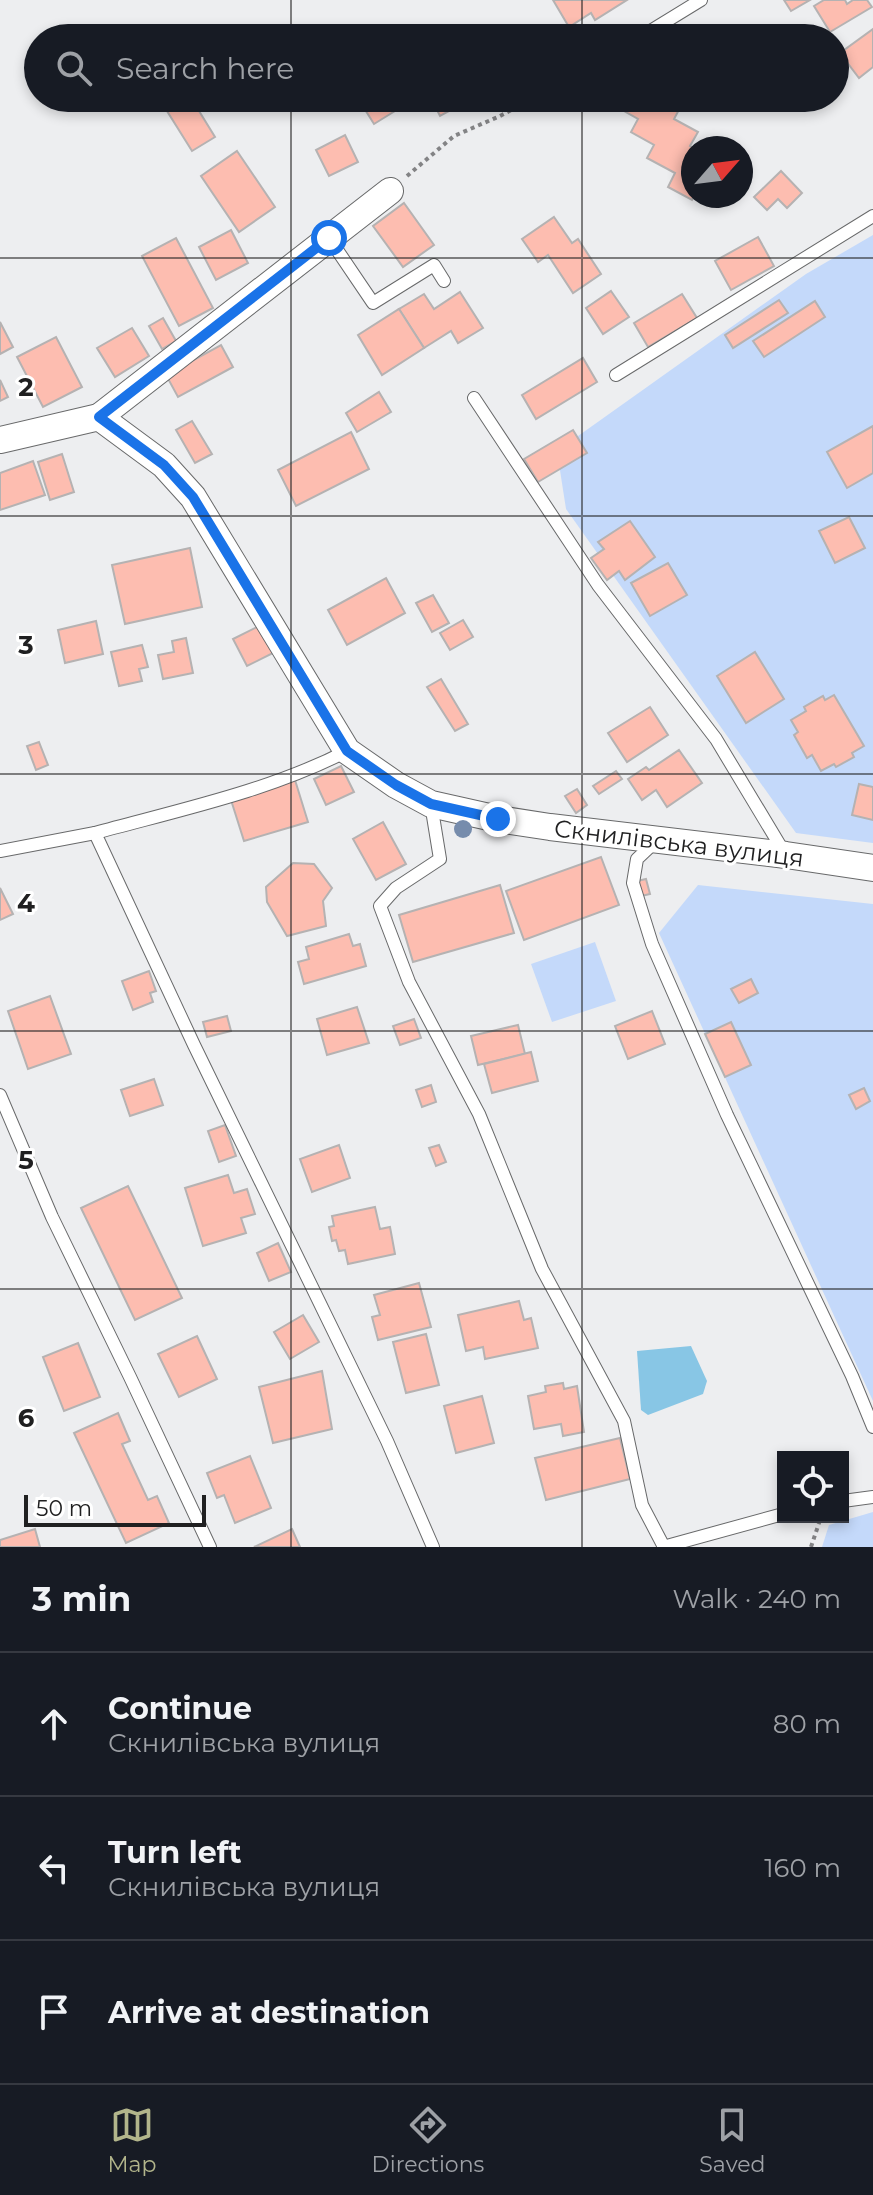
<!DOCTYPE html>
<meta charset="utf-8">
<style>
body{margin:0;font-family:Montserrat,sans-serif;background:#20242c;color:#f1f3f6}
.controls{position:absolute;right:24px;bottom:24px;display:grid;overflow:hidden;border-radius:0px;box-shadow:0 4px 12px #0003}
.controls button{width:72px;height:72px;display:grid;place-items:center;padding:0;border:0;border-bottom:2px solid #363941;background:#171b24;color:#f1f3f6;font:40px sans-serif}
.compass{position:absolute;left:681px;top:136px;width:72px;height:72px;border-radius:50%;background:#171b24;box-shadow:0 4px 12px #0003;rotate:62deg}
.scale{position:absolute;left:24px;bottom:20px;width:182px;box-sizing:border-box;padding-left:8px;border:4px solid #202021;border-top:0;font-size:22px;line-height:28px;white-space:nowrap;color:#202021;-webkit-text-stroke:6px #fff;paint-order:stroke}
.stop{position:absolute;width:24px;height:24px;margin:-18px;border:6px solid #1a73e8;border-radius:50%;background:#fff}
.stop.end{background:#1a73e8;border-color:#fff;box-shadow:0 2px 8px #0008}
.list{margin:0;padding:0;list-style:none}
h2{display:flex;justify-content:space-between;align-items:center;height:104px;margin:0;padding:0 32px;font-size:34px}
h2 small{font-size:26px;font-weight:400;color:#9ea1a6}
.list li{display:grid;grid-template-columns:52px 1fr auto;gap:24px;align-items:center;box-sizing:border-box;height:144px;padding:0 32px;border-top:2px solid #363941}
.list b{display:block;font-size:30px;white-space:nowrap}
.list p{margin:0;font-size:26px;white-space:nowrap;color:#9ea1a6}
.list em{font-size:26px;font-style:normal;color:#9ea1a6}
.icon{flex:none;width:44px;height:44px;fill:none;stroke:currentColor;stroke-width:2;stroke-linecap:round;stroke-linejoin:round}
.map{position:relative;flex:none;width:873px;height:1547px;overflow:hidden}
.search{position:absolute;background:#171b24;box-shadow:0 4px 12px #0003;left:24px;right:24px;top:24px;height:88px;display:flex;align-items:center;gap:20px;box-sizing:border-box;padding:0 28px;border-radius:44px;color:#9ea1a6;font-size:30px}
.sheet{height:536px;background:#171b24}
nav{display:flex;justify-content:space-around;align-items:center;box-sizing:border-box;height:112px;border-top:2px solid #363941;background:#171b24;font-size:22px;color:#9ea1a6}
nav a{display:grid;justify-items:center;gap:4px}
nav .on{color:#b2b58b}
.map>svg:first-child{display:block}
.green{fill:#c4d9fa}
.water{fill:#88c6e5}
.building{fill:#fdbdb0;stroke:#b5b2b2;stroke-width:2}
.lines{fill:none;stroke-linecap:round;stroke-linejoin:round}
.service-casing{stroke:#68696a;stroke-width:14}
.minor-casing{stroke:#68696a;stroke-width:28}
.path{stroke:#838385;stroke-width:4;stroke-dasharray:4 4;stroke-linecap:butt}
.service{stroke:#fff;stroke-width:12}
.minor{stroke:#fff;stroke-width:26}
.tree{fill:#768cac}
.route{stroke:#1a73e8;stroke-width:10}
.grid{fill:none;stroke:#202021;stroke-width:2;stroke-opacity:0.55}
.labels{text-anchor:middle;dominant-baseline:central;stroke-width:6;stroke-linejoin:round;paint-order:stroke}
.street-label{font-size:24px;fill:#202021;stroke:#fff}
.grid-label{font-size:26px;text-anchor:middle;font-weight:bold;fill:#202021;stroke:#fff;stroke-width:6;stroke-linejoin:round;paint-order:stroke}
</style>
<div class="map">
<svg width="873" height="1547" viewBox="0 0 873 1547">
<rect width="100%" height="100%" fill="#edeef0"/>
<g class="green">
<path d="M873,235V843L796,833L566,509L557,451L806,274Z"/>
<path d="M698,885L873,904V1401L659,933Z"/>
<path d="M595,942L616,1001L552,1022L531,964Z"/>
<path d="M873,1512V1547H822L829,1525Z"/>
</g>
<path class="water" d="M691,1346L707,1381L703,1394L648,1415L641,1410L637,1351Z"/>
<g class="building">
<path d="M553,0H627L595,20L591,13L569,27Z"/>
<path d="M784,0H810L791,11Z"/>
<path d="M824,0H845L847,4L853,0H867L872,7L830,32L814,6Z"/>
<path d="M873,29V67L859,78L840,53Z"/>
<path d="M188,98H191L215,137L192,151L167,111Z"/>
<path d="M362,98H416L374,124L359,100Z"/>
<path d="M431,98H473L440,116Z"/>
<path d="M620,98H670L682,104L674,119L698,132L690,146L693,148L694,196L692,200L668,187L675,173L647,158L654,145L631,132L638,119L615,106Z"/>
<path d="M345,135L358,162L329,176L316,150Z"/>
<path d="M237,151L275,207L239,232L201,176Z"/>
<path d="M781,171L802,193L787,208L778,199L767,210L754,197Z"/>
<path d="M404,203L434,245L403,267L373,226Z"/>
<path d="M554,217L572,243L578,239L601,274L573,293L548,255L538,262L522,239Z"/>
<path d="M231,230L248,263L216,280L199,247Z"/>
<path d="M758,237L774,266L731,290L715,261Z"/>
<path d="M176,238L213,308L179,326L142,256Z"/>
<path d="M611,291L629,317L603,334L586,308Z"/>
<path d="M460,292L483,328L458,343L451,331L424,348L399,309L424,294L434,309Z"/>
<path d="M682,294L697,318L648,347L634,323Z"/>
<path d="M779,300L788,313L733,348L725,335Z"/>
<path d="M815,301L825,317L764,357L753,341Z"/>
<path d="M399,309L424,348L382,375L358,335Z"/>
<path d="M163,318L176,341L162,349L149,326Z"/>
<path d="M0,322L13,347L0,354Z"/>
<path d="M132,328L149,356L115,377L97,348Z"/>
<path d="M56,337L82,387L43,407L17,357Z"/>
<path d="M221,345L233,367L178,397L166,375Z"/>
<path d="M583,358L597,382L536,419L522,395Z"/>
<path d="M0,380L8,397L0,401Z"/>
<path d="M379,392L391,412L357,432L346,413Z"/>
<path d="M192,421L212,454L195,463L176,430Z"/>
<path d="M873,426V473L847,488L827,452Z"/>
<path d="M573,430L587,453L538,482L524,459Z"/>
<path d="M351,432L369,469L296,506L278,470Z"/>
<path d="M62,454L74,492L50,500L38,462Z"/>
<path d="M33,461L45,495L0,510V473Z"/>
<path d="M849,517L865,548L835,563L819,531Z"/>
<path d="M630,521L655,557L625,580L619,571L607,580L591,558L604,549L598,542Z"/>
<path d="M190,548L202,607L125,624L112,565Z"/>
<path d="M668,563L687,595L650,616L631,583Z"/>
<path d="M386,578L405,613L347,645L328,610Z"/>
<path d="M433,595L449,623L432,632L416,603Z"/>
<path d="M463,620L473,637L450,650L440,633Z"/>
<path d="M96,621L103,654L65,663L58,630Z"/>
<path d="M261,625L275,652L247,666L233,639Z"/>
<path d="M186,638L193,673L163,679L158,655L174,652L172,641Z"/>
<path d="M142,645L148,667L139,669L142,681L119,686L111,652Z"/>
<path d="M755,652L784,699L746,723L717,676Z"/>
<path d="M441,679L468,724L455,731L427,687Z"/>
<path d="M834,695L864,746L852,753L854,757L836,767L834,764L821,771L812,755L807,758L794,735L798,732L791,720L806,711L804,707L823,696L825,700Z"/>
<path d="M650,707L668,735L627,762L608,733Z"/>
<path d="M39,742L48,765L36,770L27,746Z"/>
<path d="M679,750L702,783L667,807L656,790L642,800L628,779L646,767L649,770Z"/>
<path d="M341,766L354,792L326,805L314,779Z"/>
<path d="M616,771L622,779L599,794L593,786Z"/>
<path d="M295,780L308,822L244,841L231,800Z"/>
<path d="M859,784L873,787V820L852,815Z"/>
<path d="M577,789L587,805L576,813L565,796Z"/>
<path d="M383,822L406,864L376,880L353,839Z"/>
<path d="M601,857L619,905L524,940L506,891Z"/>
<path d="M293,863L314,864L332,888L323,901L326,926L287,936L267,902L266,887Z"/>
<path d="M646,879L650,894L641,896L637,881Z"/>
<path d="M500,885L514,933L413,962L399,915Z"/>
<path d="M0,888L13,914L0,920Z"/>
<path d="M349,934L353,946L360,944L366,966L304,984L298,962L309,959L306,947Z"/>
<path d="M149,971L156,991L150,993L153,1002L133,1010L122,981Z"/>
<path d="M751,979L758,993L739,1003L731,989Z"/>
<path d="M50,996L71,1054L28,1069L8,1011Z"/>
<path d="M357,1007L369,1043L327,1055L317,1019Z"/>
<path d="M652,1011L665,1044L628,1059L615,1026Z"/>
<path d="M227,1016L231,1031L207,1037L203,1022Z"/>
<path d="M414,1019L421,1038L400,1045L393,1026Z"/>
<path d="M731,1022L751,1065L725,1077L705,1034Z"/>
<path d="M518,1025L525,1054L478,1065L471,1036Z"/>
<path d="M531,1052L538,1081L492,1093L484,1064Z"/>
<path d="M154,1079L163,1105L130,1116L121,1090Z"/>
<path d="M431,1085L436,1102L422,1107L416,1090Z"/>
<path d="M864,1088L870,1101L856,1109L849,1095Z"/>
<path d="M225,1125L236,1156L219,1162L208,1131Z"/>
<path d="M339,1145L350,1178L312,1192L300,1159Z"/>
<path d="M439,1145L446,1162L436,1166L429,1148Z"/>
<path d="M228,1175L234,1193L247,1189L255,1214L241,1218L246,1233L203,1246L185,1188Z"/>
<path d="M128,1186L182,1298L135,1320L81,1208Z"/>
<path d="M375,1207L380,1229L390,1227L395,1254L348,1264L345,1250L339,1251L336,1240L332,1241L329,1227L334,1226L332,1216Z"/>
<path d="M278,1243L291,1272L269,1281L257,1253Z"/>
<path d="M419,1283L431,1327L378,1340L372,1317L380,1315L374,1295Z"/>
<path d="M519,1301L524,1320L531,1318L538,1348L485,1359L483,1347L466,1351L458,1315Z"/>
<path d="M303,1315L319,1342L290,1359L274,1332Z"/>
<path d="M426,1334L439,1385L406,1393L393,1342Z"/>
<path d="M197,1336L217,1379L179,1397L158,1354Z"/>
<path d="M78,1343L100,1397L64,1411L43,1357Z"/>
<path d="M322,1371L332,1429L273,1443L259,1387Z"/>
<path d="M563,1383L564,1389L577,1386L584,1432L563,1436L561,1424L534,1429L528,1396L546,1392L545,1386Z"/>
<path d="M482,1396L494,1443L456,1453L444,1406Z"/>
<path d="M118,1413L130,1441L122,1444L148,1500L157,1496L169,1523L126,1543L74,1433Z"/>
<path d="M620,1438L630,1479L546,1500L535,1458Z"/>
<path d="M250,1456L271,1508L235,1523L224,1495L217,1498L207,1473Z"/>
<path d="M35,1529L40,1547H0V1540Z"/>
<path d="M292,1529L300,1547H254Z"/>
</g>
<g class="lines">
<defs>
<g id="service">
<path d="M639,38L701,0"/>
<path d="M329,238L373,303L434,265L444,281"/>
<path d="M616,375L873,216"/>
<path d="M474,398L598,585L716,739L784,852"/>
<path d="M347,751C269,791 179,810 95,833L194,1045L387,1441L433,1547"/>
<path d="M431,804L440,859L396,888L380,906L409,982L479,1114L542,1269L624,1421L642,1505L664,1547"/>
<path d="M656,841L637,859L633,883L652,944L727,1115L852,1376L873,1427"/>
<path d="M0,851L95,833"/>
<path d="M0,1095L52,1217L130,1377L210,1547"/>
<path d="M843,1501L873,1497"/>
<path d="M663,1547L783,1514"/>
</g>
<g id="minor">
<path d="M99,417L390,191"/>
<path d="M0,440L99,417L164,465L193,497L347,751L396,785L431,804L498,819L550,827L786,855L873,868"/>
</g>
</defs>
<use href="#service" class="service-casing"/>
<use href="#minor" class="minor-casing"/>
<g class="path">
<path d="M407,176L454,136L500,116L534,98"/>
<path d="M811,1547L821,1517"/>
</g>
<use href="#service" class="service"/>
<use href="#minor" class="minor"/>
</g>
<circle class="tree" cx="463" cy="829" r="9"/>
<g class="lines">
<path class="route" d="M329,238L99,417L164,465L193,497L347,751L396,785L431,804L498,819"/>
</g>
<path class="grid" d="M291,0V38M582,0V38M291,98V1547M582,98V1547M0,258H873M0,516H873M0,774H873M0,1031H873M0,1289H873"/>
<g class="labels">
<g class="street-label">
<text transform="translate(679 843) rotate(7)">Скнилівська вулиця</text>
</g>
</g>
<g class="grid-label">
<text x="26" y="396">2</text>
<text x="26" y="654">3</text>
<text x="26" y="912">4</text>
<text x="26" y="1169">5</text>
<text x="26" y="1427">6</text>
</g>
</svg>
<div class="controls">
<button><svg class="icon" aria-label="locate" viewBox="0 0 24 24"><circle cx="12" cy="12" r="6"/><path d="M12 2v4M12 18v4M2 12h4M18 12h4"/></svg></button>
</div>
<svg class="compass" viewBox="-18 -18 36 36"><path d="M0-13l5 13h-10z" fill="#e53935"/><path d="M0 13l5-13h-10z" fill="#9ea1a6"/></svg>
<div class="scale">50 m</div>
<div class="stop" style="left:329px;top:238px"></div>
<div class="stop end" style="left:498px;top:819px"></div>
<div class="search"><svg class="icon" aria-label="search" viewBox="0 0 24 24"><circle cx="10" cy="10" r="6"/><path d="M15 15l6 6"/></svg>Search here</div>
</div>
<section class="sheet">
<h2>3 min<small>Walk · 240 m</small></h2>
<ul class="list">
<li><svg class="icon" aria-label="ahead" viewBox="0 0 24 24"><path d="M12 20V5M6 11l6-6 6 6"/></svg><div><b>Continue</b><p>Скнилівська вулиця</p></div><em>80 m</em></li>
<li><svg class="icon" aria-label="left" viewBox="0 0 24 24"><path d="M17 20v-9H6M10 6l-5 5 5 5"/></svg><div><b>Turn left</b><p>Скнилівська вулиця</p></div><em>160 m</em></li>
<li><svg class="icon" aria-label="arrive" viewBox="0 0 24 24"><path d="M6 21V4h12l-3 4 3 4H6"/></svg><div><b>Arrive at destination</b></div></li>
</ul>
</section>
<nav>
<a class="on"><svg class="icon" aria-label="map" viewBox="0 0 24 24"><path d="M3 6l6-2 6 2 6-2v14l-6 2-6-2-6 2zM9 4v14M15 6v14"/></svg>Map</a>
<a><svg class="icon" aria-label="directions" viewBox="0 0 24 24"><path d="M12 3l9 9-9 9-9-9zM9 14v-3h6M13 9l2 2-2 2"/></svg>Directions</a>
<a><svg class="icon" aria-label="saved" viewBox="0 0 24 24"><path d="M7 4h10v16l-5-4-5 4z"/></svg>Saved</a>
</nav>
